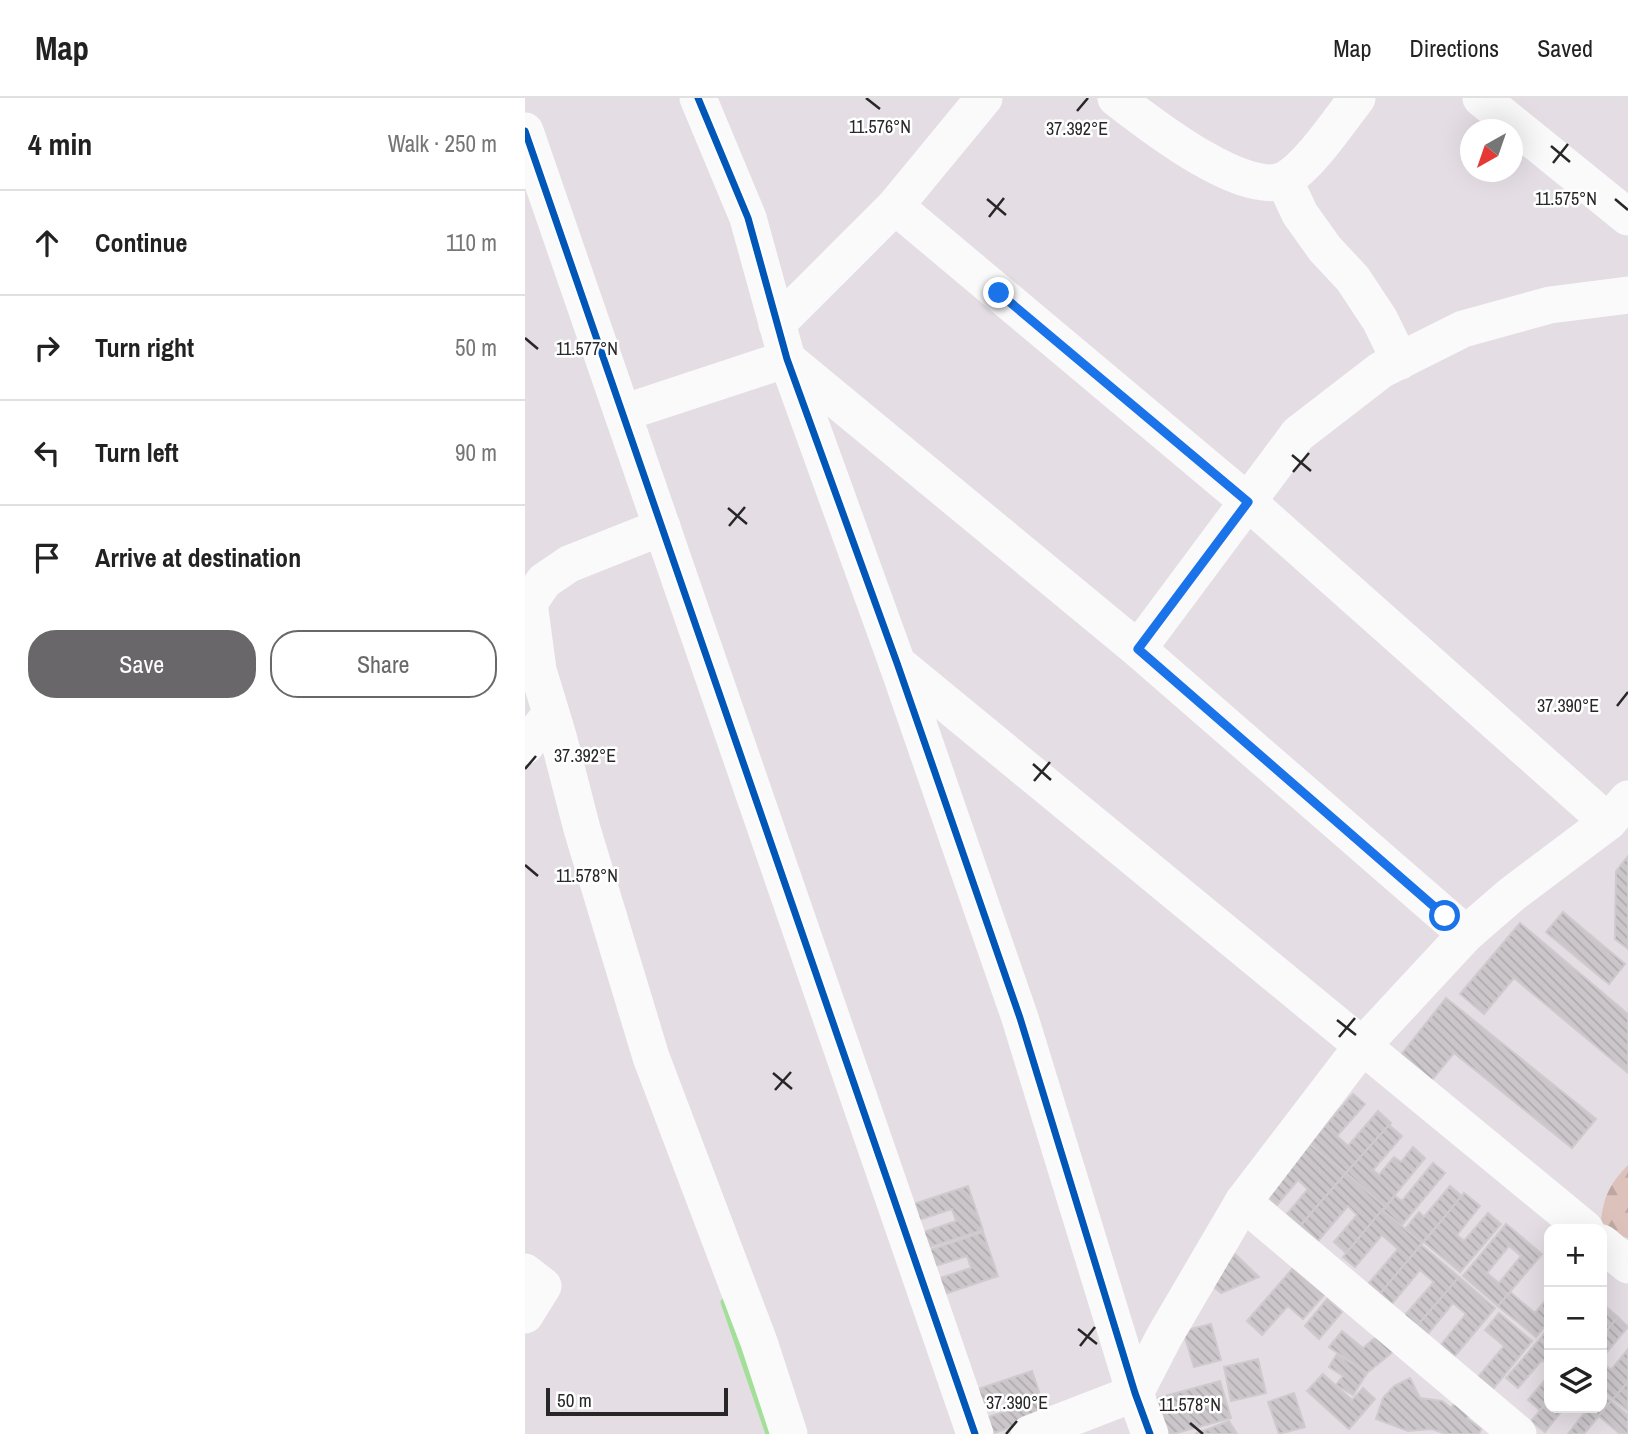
<!DOCTYPE html>
<meta charset="utf-8">
<style>
body{margin:0;font-family:"Archivo Narrow",sans-serif;background:#f2f2f2;color:#222}
.controls{position:absolute;right:21px;bottom:21px;display:grid;overflow:hidden;border-radius:14px;box-shadow:0 7px 28px #0002}
.controls button{width:63px;height:63px;display:grid;place-items:center;padding:0;border:0;border-bottom:2px solid #e0e0e0;background:#fff;color:#222;font:35px sans-serif}
.compass{position:absolute;left:935px;top:21px;width:63px;height:63px;border-radius:50%;background:#fff;box-shadow:0 7px 28px #0002;rotate:220deg}
.scale{position:absolute;left:21px;bottom:18px;width:182px;box-sizing:border-box;padding-left:7px;border:4px solid #272727;border-top:0;font-size:19px;line-height:24px;white-space:nowrap;color:#272727;-webkit-text-stroke:5px #fff;paint-order:stroke}
.stop{position:absolute;width:21px;height:21px;margin:-16px;border:5px solid #1a73e8;border-radius:50%;background:#fff}
.stop.end{background:#1a73e8;border-color:#fff;box-shadow:0 2px 7px #0008}
.list{margin:0;padding:0;list-style:none}
h2{display:flex;justify-content:space-between;align-items:center;height:91px;margin:0;padding:0 28px;font-size:30px}
h2 small{font-size:23px;font-weight:400;color:#767676}
.list li{display:grid;grid-template-columns:46px 1fr auto;gap:21px;align-items:center;box-sizing:border-box;height:105px;padding:0 28px;border-top:2px solid #e0e0e0}
.list b{display:block;font-size:26px;white-space:nowrap}
.list em{font-size:23px;font-style:normal;color:#767676}
.actions{display:flex;gap:14px;padding:21px 28px}
.actions a{flex:1;padding:16px 0;border:2px solid #696769;border-radius:28px;text-align:center;font-size:24px;color:#696769}
.actions .main{background:#696769;color:#fff}
.icon{flex:none;width:38px;height:38px;fill:none;stroke:currentColor;stroke-width:2;stroke-linecap:round;stroke-linejoin:round}
.map{position:relative;flex:none;width:1103px;height:1336px;overflow:hidden}
header{display:flex;align-items:center;gap:42px;box-sizing:border-box;height:98px;padding:0 35px;background:#fff;border-bottom:2px solid #e0e0e0}
header strong{font-size:33px}
nav{display:flex;gap:38px;margin-inline-start:auto;font-size:24px}
main{display:flex}
aside{flex:1;background:#fff}
.map>svg:first-child{display:block}
.forest{fill:url(#forest-firs)}
.lines{fill:none;stroke-linecap:round;stroke-linejoin:round}
.stream{stroke:#a3df98;stroke-width:7}
.building{fill:url(#building-back-hatch);stroke:#cfcace;stroke-width:2;fill-rule:evenodd}
.minor{stroke:#fbfafb;stroke-width:37}
.cycleway-casing{stroke:#fff;stroke-width:11}
.cycleway{stroke:#0057b8;stroke-width:7}
.route{stroke:#1a73e8;stroke-width:9}
.ticks{fill:none;stroke:#272727;stroke-width:2.5}
.ticks-label{font-size:18px;text-anchor:middle;fill:#272727;stroke:#fff;stroke-width:5;stroke-linejoin:round;paint-order:stroke}
</style>
<header>
<strong>Map</strong>
<nav><a>Map</a><a>Directions</a><a>Saved</a></nav>
</header>
<main>
<aside>
<h2>4 min<small>Walk · 250 m</small></h2>
<ul class="list">
<li><svg class="icon" aria-label="ahead" viewBox="0 0 24 24"><path d="M12 20V5M6 11l6-6 6 6"/></svg><div><b>Continue</b></div><em>110 m</em></li>
<li><svg class="icon" aria-label="right" viewBox="0 0 24 24"><path d="M7 20v-9h11M14 6l5 5-5 5"/></svg><div><b>Turn right</b></div><em>50 m</em></li>
<li><svg class="icon" aria-label="left" viewBox="0 0 24 24"><path d="M17 20v-9H6M10 6l-5 5 5 5"/></svg><div><b>Turn left</b></div><em>90 m</em></li>
<li><svg class="icon" aria-label="arrive" viewBox="0 0 24 24"><path d="M6 21V4h12l-3 4 3 4H6"/></svg><div><b>Arrive at destination</b></div></li>
</ul>
<div class="actions"><a class="main">Save</a><a>Share</a></div>
</aside>
<div class="map">
<svg width="1103" height="1336" viewBox="0 0 1103 1336">
<defs>
<pattern id="forest-firs" width="22" height="20" patternUnits="userSpaceOnUse" patternTransform="scale(1.75)"><rect width="22" height="20" fill="#ddc2bc"/><path d="M5 1l3.5 6h-7zM16 11l3.5 6h-7z" fill="#bea7a2"/></pattern>
<pattern id="building-back-hatch" width="6" height="6" patternUnits="userSpaceOnUse" patternTransform="scale(1.75)"><rect width="6" height="6" fill="#cbc6ca"/><path d="M-1 5l2 2M0 0l6 6M5-1l2 2" fill="none" stroke="#aeaaae"/></pattern>
</defs>
<rect width="100%" height="100%" fill="#e4dee4"/>
<path class="forest" d="M1103,1067V1140L1091,1138L1076,1123C1078,1099 1086,1084 1103,1067Z"/>
<g class="lines">
<path class="stream" d="M199,1204L244,1336"/>
</g>
<g class="building">
<path d="M1103,758V851L1090,841L1091,773Z"/>
<path d="M1038,814L1100,866L1084,886L1021,834Z"/>
<path d="M995,825L1103,916V975L989,880L959,916L935,896Z"/>
<path d="M921,900L1071,1021L1047,1050L929,955L906,983L875,958Z"/>
<path d="M828,996L840,1006L812,1038L823,1048L853,1013L866,1025L821,1075L784,1046Z"/>
<path d="M864,1027L877,1038L848,1072L854,1077L869,1059L876,1064L888,1049L900,1060L860,1109L821,1075Z"/>
<path d="M784,1046L821,1075L775,1128L762,1116L783,1091L773,1082L752,1107L741,1097Z"/>
<path d="M908,1065L920,1075L876,1128L858,1113L870,1098L877,1103Z"/>
<path d="M821,1075L860,1109L821,1155L809,1144L832,1117L823,1108L793,1143L775,1128Z"/>
<path d="M443,1088L458,1132L396,1152L390,1137L431,1123L427,1111L385,1125L380,1109Z"/>
<path d="M925,1088L937,1098L897,1145L880,1131L894,1114L899,1119Z"/>
<path d="M939,1095L955,1108L932,1137L939,1143L963,1115L976,1126L935,1174L899,1144Z"/>
<path d="M857,1112L897,1145L856,1195L844,1185L873,1151L857,1137L830,1169L818,1159Z"/>
<path d="M981,1126L1017,1156L973,1208L938,1178ZM984,1148L996,1158L974,1185L962,1175Z"/>
<path d="M458,1134L473,1178L411,1199L406,1183L446,1170L442,1158L401,1171L396,1155Z"/>
<path d="M896,1147L934,1179L892,1228L879,1218L909,1184L895,1172L866,1207L854,1197Z"/>
<path d="M710,1156L734,1179L696,1195L683,1184Z"/>
<path d="M768,1170L799,1197L778,1221L763,1208L737,1237L722,1223Z"/>
<path d="M934,1179L970,1210L929,1259L915,1248L941,1216L928,1205L902,1237L892,1228Z"/>
<path d="M985,1194L1010,1215L1024,1198V1223L1011,1239L973,1208Z"/>
<path d="M802,1201L817,1214L794,1241L780,1228Z"/>
<path d="M1078,1206L1093,1219L1077,1238V1208Z"/>
<path d="M974,1215L1007,1243L968,1291L953,1279L979,1248L960,1232Z"/>
<path d="M1093,1219L1103,1229L1077,1260V1238Z"/>
<path d="M686,1226L696,1262L669,1269L658,1233Z"/>
<path d="M1024,1229V1249L1015,1241Z"/>
<path d="M817,1233L838,1250L852,1238L869,1253L842,1275L804,1249Z"/>
<path d="M1015,1241L1024,1249V1268L1017,1262L993,1290L981,1280Z"/>
<path d="M1103,1251V1284L1088,1301L1077,1292V1264L1086,1272Z"/>
<path d="M812,1256L842,1275L828,1297L811,1287L818,1278L804,1269Z"/>
<path d="M733,1261L741,1295L706,1303L699,1269Z"/>
<path d="M507,1273L522,1317L466,1336L455,1322L495,1308L491,1296L450,1310L444,1294Z"/>
<path d="M798,1276L827,1302L838,1290L850,1301L824,1331L782,1293Z"/>
<path d="M1024,1277V1302L1016,1313L1003,1302Z"/>
<path d="M885,1280L895,1300L917,1303L926,1310L931,1303L946,1315L942,1320L956,1331L954,1336H921L907,1331L883,1333L851,1321L858,1300L869,1288Z"/>
<path d="M695,1283L706,1320L648,1336H639L629,1301Z"/>
<path d="M1101,1286L1103,1287V1313L1088,1301Z"/>
<path d="M769,1295L780,1329L754,1336L743,1304Z"/>
<path d="M1077,1295L1086,1303L1059,1336H1043L1063,1310H1077Z"/>
<path d="M1024,1302V1310H1039L1020,1334L1006,1323Z"/>
<path d="M1086,1303L1103,1317V1336H1095L1074,1318Z"/>
<path d="M704,1323L712,1336H670Z"/>
</g>
<g class="lines">
<g class="minor">
<path d="M173,0L223,120L262,261L372,565L495,920L610,1295L625,1336"/>
<path d="M591,0C622,24 722,103 761,81C785,67 814,23 832,0"/>
<path d="M956,0L1103,119"/>
<path d="M0,33L450,1336"/>
<path d="M759,82L775,116L800,151L828,181L855,222L875,263"/>
<path d="M370,108L723,404L1083,724"/>
<path d="M252,226L370,108L459,0"/>
<path d="M98,315L262,261L613,551L941,836"/>
<path d="M137,429L44,466L19,483L4,505L13,572L33,638L57,731L126,959L234,1244L264,1336"/>
<path d="M613,551L773,336L856,272L938,231L1025,207L1103,197"/>
<path d="M372,565L1060,1131"/>
<path d="M0,648L26,616"/>
<path d="M718,1104L993,1336"/>
<path d="M1077,1145L1103,1167"/>
<path d="M0,1174L18,1188L0,1217"/>
<path d="M504,1336L610,1295L639,1239L718,1104L838,947L941,836L986,797L1083,724L1103,701"/>
</g>
<defs>
<g id="cycleway">
<path d="M173,0L223,120L262,261L372,565L495,920L610,1295L625,1336"/>
<path d="M0,33L450,1336"/>
</g>
</defs>
<use href="#cycleway" class="cycleway-casing"/>
<use href="#cycleway" class="cycleway"/>
</g>
<g class="lines">
<path class="route" d="M474,195L723,404L613,551L920,818"/>
</g>
<path class="ticks" d="M341,0L355,11M552,13L563,0M1026,48L1045,64M1028,65L1043,46M462,101L481,117M1090,101L1103,112M464,119L479,100M0,240L13,251M767,357L786,373M768,374L784,355M203,410L222,426M204,428L220,409M1092,608L1103,594M508,666L526,682M0,671L11,658M509,683L525,664M0,767L13,778M812,922L831,937M814,939L830,920M248,975L267,991M250,992L266,974M553,1231L572,1246M555,1248L570,1229M665,1325L678,1336M481,1336L492,1323"/>
<g class="ticks-label">
<text x="355" y="35">11.576°N</text>
<text x="552" y="37">37.392°E</text>
<text x="1041" y="107">11.575°N</text>
<text x="62" y="257">11.577°N</text>
<text x="1043" y="614">37.390°E</text>
<text x="60" y="664">37.392°E</text>
<text x="62" y="784">11.578°N</text>
<text x="492" y="1311">37.390°E</text>
<text x="665" y="1313">11.578°N</text>
</g>
</svg>
<div class="controls">
<button>+</button>
<button>−</button>
<button><svg class="icon" aria-label="layers" viewBox="0 0 24 24"><path d="M12 4l9 5-9 5-9-5zM3 14l9 5 9-5"/></svg></button>
</div>
<svg class="compass" viewBox="-18 -18 36 36"><path d="M0-13l5 13h-10z" fill="#e53935"/><path d="M0 13l5-13h-10z" fill="#767676"/></svg>
<div class="scale">50 m</div>
<div class="stop" style="left:920px;top:818px"></div>
<div class="stop end" style="left:474px;top:195px"></div>
</div>
</main>
